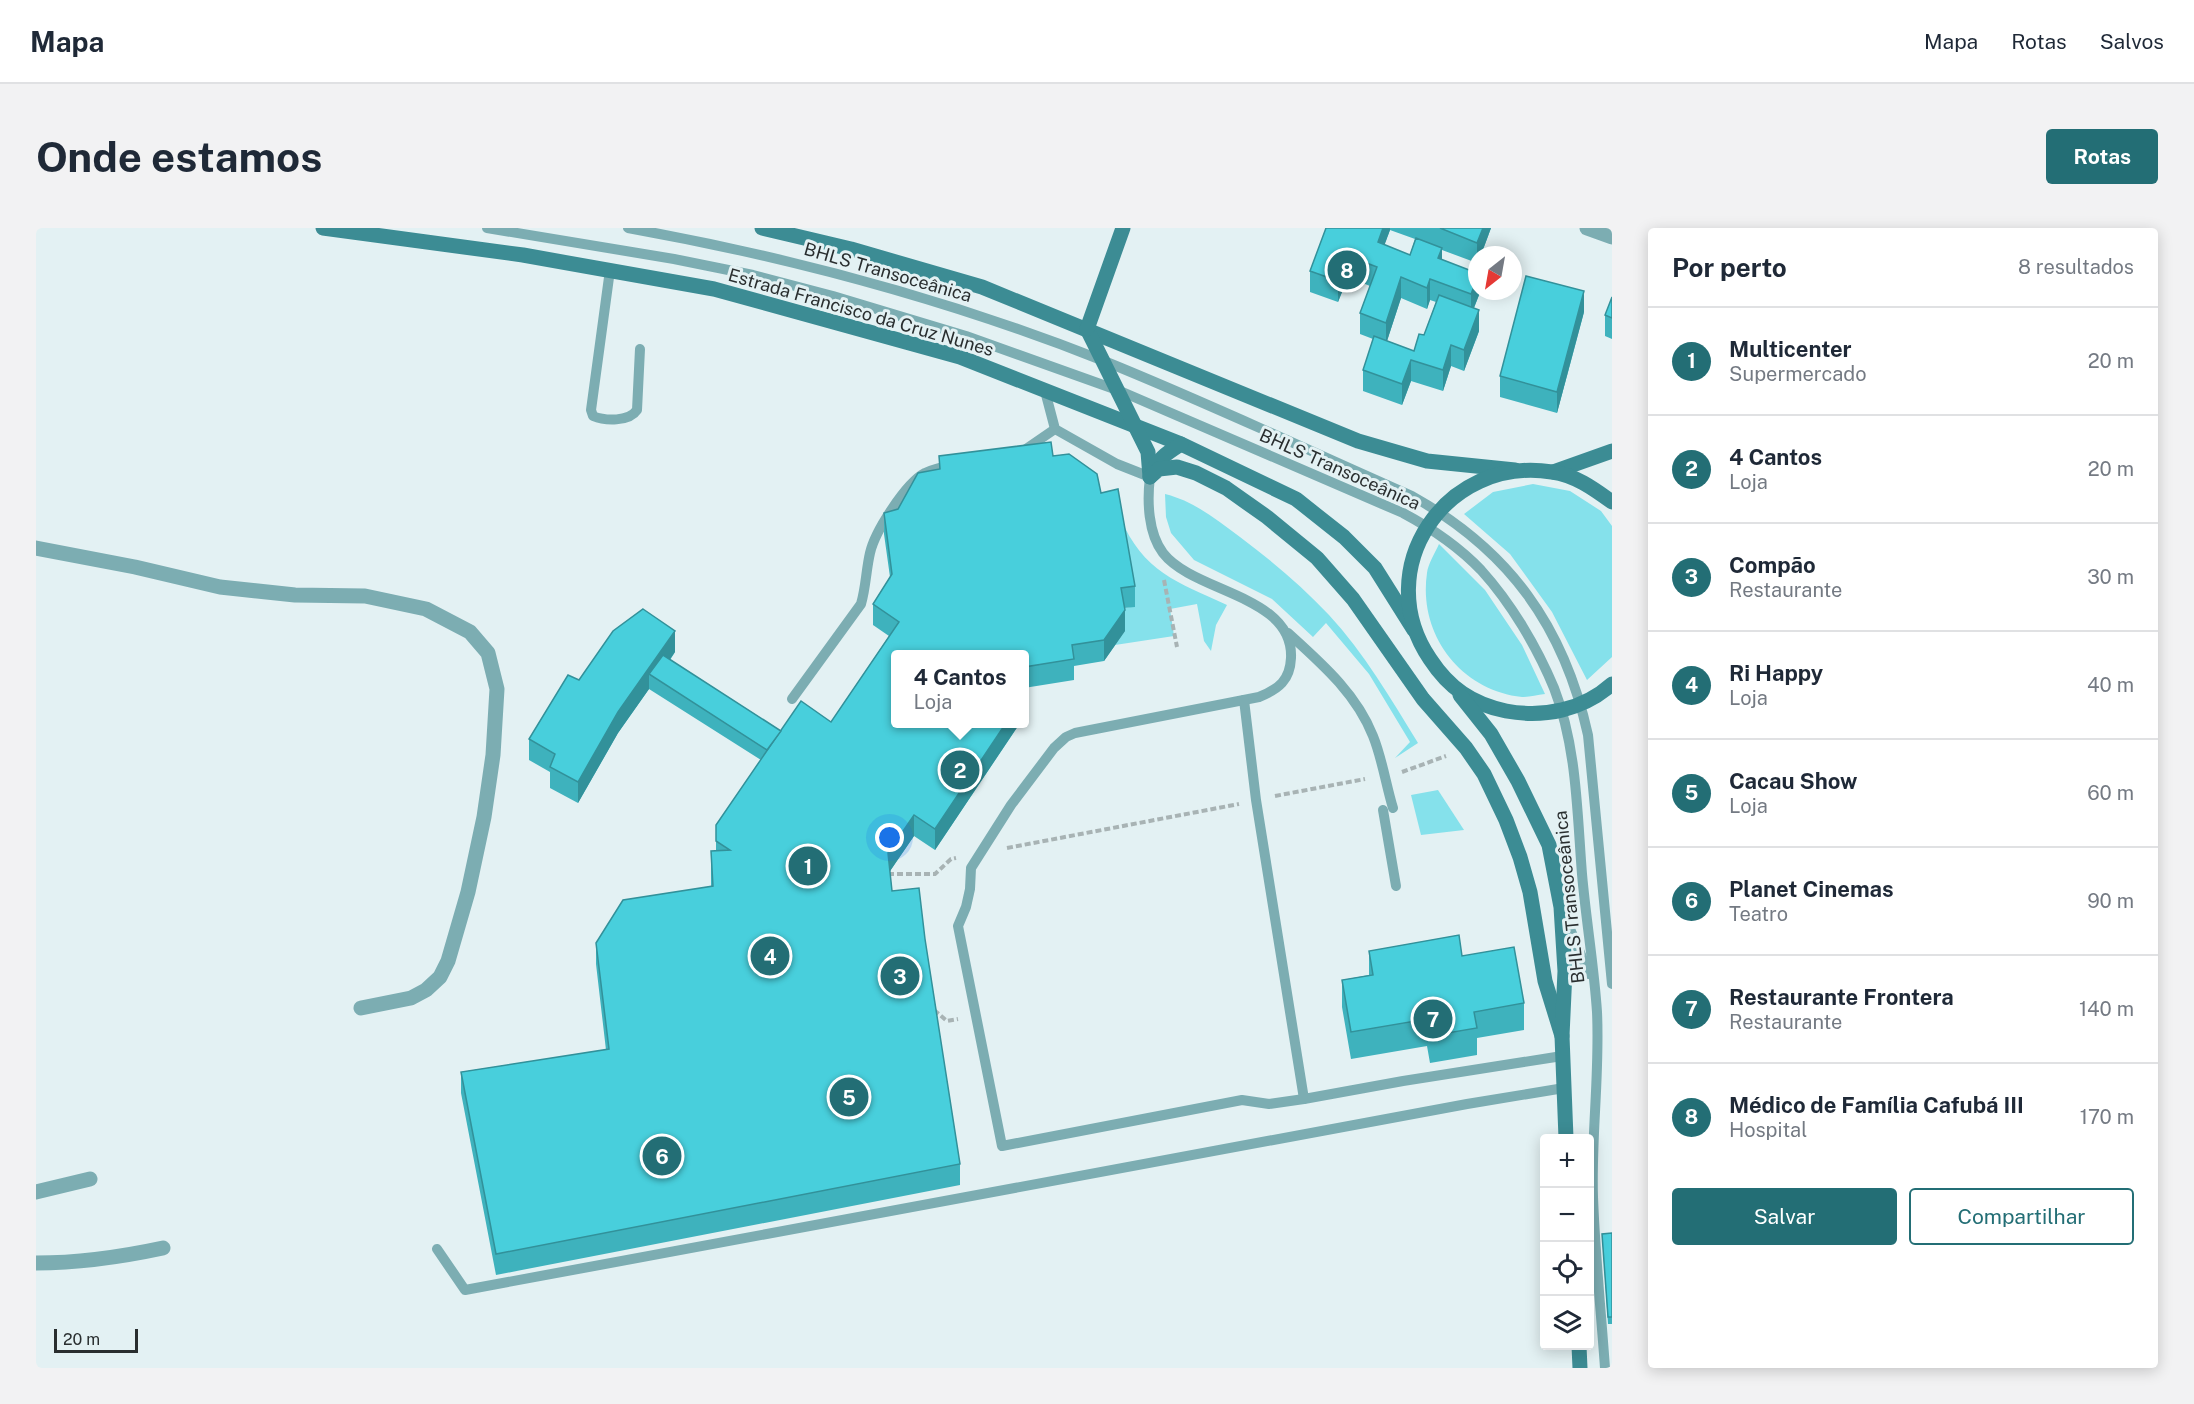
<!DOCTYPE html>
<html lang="pt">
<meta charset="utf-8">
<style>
body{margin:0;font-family:"Public Sans",sans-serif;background:#f2f2f3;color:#1f2937}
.controls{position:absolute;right:18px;bottom:18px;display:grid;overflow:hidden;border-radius:6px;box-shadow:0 3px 15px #0003}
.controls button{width:54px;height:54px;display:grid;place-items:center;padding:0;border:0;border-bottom:2px solid #e0e1e3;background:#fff;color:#1f2937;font:30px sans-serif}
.compass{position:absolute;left:1432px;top:18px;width:54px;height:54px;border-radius:50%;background:#fff;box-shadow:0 3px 15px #0003;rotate:211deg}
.scale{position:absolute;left:18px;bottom:15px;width:84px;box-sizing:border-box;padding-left:6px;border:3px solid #292e2f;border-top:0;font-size:16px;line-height:21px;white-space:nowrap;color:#292e2f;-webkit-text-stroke:4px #e3f1f3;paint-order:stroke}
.you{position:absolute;left:854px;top:610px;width:21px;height:21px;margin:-15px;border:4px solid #fff;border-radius:50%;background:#1a73e8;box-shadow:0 0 0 9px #1a73e833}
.badge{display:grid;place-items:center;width:39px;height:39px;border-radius:50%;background:#236e75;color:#fff;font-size:20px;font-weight:700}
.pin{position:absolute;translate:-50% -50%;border:3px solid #fff;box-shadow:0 2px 6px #0006}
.popup{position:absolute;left:855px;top:422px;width:138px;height:78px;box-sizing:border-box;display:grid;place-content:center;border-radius:6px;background:#fff;filter:drop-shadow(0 2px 4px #0005);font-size:20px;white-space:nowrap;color:#747a83}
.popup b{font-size:22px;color:#1f2937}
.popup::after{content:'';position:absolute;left:50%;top:100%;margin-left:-12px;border:12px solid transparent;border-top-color:#fff}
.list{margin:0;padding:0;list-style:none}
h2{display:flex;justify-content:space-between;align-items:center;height:78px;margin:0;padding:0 24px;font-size:26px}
h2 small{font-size:20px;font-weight:400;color:#747a83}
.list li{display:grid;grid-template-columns:39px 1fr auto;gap:18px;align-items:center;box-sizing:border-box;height:108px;padding:0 24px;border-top:2px solid #e0e1e3}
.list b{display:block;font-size:22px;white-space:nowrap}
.list p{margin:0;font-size:20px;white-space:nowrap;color:#747a83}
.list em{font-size:20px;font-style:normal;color:#747a83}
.actions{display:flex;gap:12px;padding:18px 24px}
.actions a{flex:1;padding:14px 0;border:2px solid #236e75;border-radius:6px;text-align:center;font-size:21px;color:#236e75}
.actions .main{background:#236e75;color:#fff}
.icon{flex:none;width:33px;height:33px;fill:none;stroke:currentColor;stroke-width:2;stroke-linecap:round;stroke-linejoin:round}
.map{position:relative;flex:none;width:1576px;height:1140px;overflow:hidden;border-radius:6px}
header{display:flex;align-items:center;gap:36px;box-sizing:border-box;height:84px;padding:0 30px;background:#fff;border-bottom:2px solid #e0e1e3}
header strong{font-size:28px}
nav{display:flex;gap:33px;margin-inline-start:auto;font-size:21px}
.intro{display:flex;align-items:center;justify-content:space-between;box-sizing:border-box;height:144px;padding:0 36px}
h1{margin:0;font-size:42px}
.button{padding:15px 27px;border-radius:6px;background:#236e75;color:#fff;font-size:21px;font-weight:700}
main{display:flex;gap:36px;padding:0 36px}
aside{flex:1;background:#fff;border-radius:6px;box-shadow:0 3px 15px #0003}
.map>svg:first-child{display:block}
.green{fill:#85e1eb}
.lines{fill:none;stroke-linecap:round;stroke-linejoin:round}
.path{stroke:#a8b3b4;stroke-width:4;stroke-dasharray:6 3;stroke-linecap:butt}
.lane{stroke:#7cadb2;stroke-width:10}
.street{stroke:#7cadb2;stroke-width:15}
.secondary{stroke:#3c8c94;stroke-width:15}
.wall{fill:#3eb2bd;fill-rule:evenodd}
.shaded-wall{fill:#32919a}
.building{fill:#48cfdc;stroke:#32919a;stroke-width:1.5}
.labels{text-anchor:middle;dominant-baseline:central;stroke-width:6;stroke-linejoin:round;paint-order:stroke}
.street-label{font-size:18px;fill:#292e2f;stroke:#e3f1f3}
</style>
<header>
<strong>Mapa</strong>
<nav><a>Mapa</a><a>Rotas</a><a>Salvos</a></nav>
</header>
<div class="intro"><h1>Onde estamos</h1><a class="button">Rotas</a></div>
<main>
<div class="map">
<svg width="1576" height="1140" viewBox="0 0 1576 1140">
<rect width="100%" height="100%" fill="#e3f1f3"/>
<g class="green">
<path d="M1497,256L1534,263L1565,283L1576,298V429L1551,452L1516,384L1474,326L1428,286L1457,264Z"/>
<path d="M1129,266C1158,273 1181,292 1204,309C1236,333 1266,358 1293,387C1328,425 1355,471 1382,515L1359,530L1374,514L1333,446L1290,395L1277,409L1236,371L1158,332L1135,305L1130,289Z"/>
<path d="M1084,289C1107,344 1141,354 1191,377L1180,397L1175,423L1168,413L1161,376L1134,381L1138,408L1079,417L1089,403L1085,381L1099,378Z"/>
<path d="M1403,316L1449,362L1486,417L1509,466C1501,467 1493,469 1486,469C1424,462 1382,406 1391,345C1392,336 1399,325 1403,316Z"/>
<path d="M1402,562L1428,602L1385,607L1375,567Z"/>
</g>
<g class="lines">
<g class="path">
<path d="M1128,352L1141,419"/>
<path d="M1366,544L1410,528"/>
<path d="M1239,568L1329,551"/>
<path d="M971,620L1203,576"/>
<path d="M852,646H899L915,631L920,630"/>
<path d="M898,782L911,793L922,791"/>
</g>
<g class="lane">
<path d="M451,0L638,31L717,47L797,68L930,108L1084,163L1367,285C1395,300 1423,319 1445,342C1475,375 1501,419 1518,460C1541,519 1541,584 1546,646C1550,692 1558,738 1561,784C1564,846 1555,907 1557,969C1559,1026 1565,1083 1569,1140"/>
<path d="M592,0C754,29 914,72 1068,133C1172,175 1274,223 1376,268C1473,322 1528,398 1552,507L1576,756"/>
<path d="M574,42L555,182L557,188C569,193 593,194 601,182L604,121"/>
<path d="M1009,163L1019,201L1081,236L1114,249C1111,273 1112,305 1127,325C1158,365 1258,367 1255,430C1254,452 1243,461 1223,469L1039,505L1030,509L1018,520L975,577L935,640L934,661L930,679L922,698L966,918L1206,872L1233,876L1268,871"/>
<path d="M987,223L1019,201"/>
<path d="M1252,405C1285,435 1320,465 1337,508C1346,530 1350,557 1357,580"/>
<path d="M756,471L825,376C830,359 830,342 834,325C839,303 870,255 889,245C898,241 907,239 916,237"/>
<path d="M1208,472L1220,572L1268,871L1367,853L1526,828"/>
<path d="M1347,582L1360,658"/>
<path d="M1529,689L1553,746"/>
<path d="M401,1021L429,1062L1431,876L1528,860"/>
</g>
<g class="street">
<path d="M1551,0L1576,9"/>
<path d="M0,320L99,339L184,359L259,367L329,368L390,381L434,404L452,425L461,461L457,527L448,589L432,664L412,733L404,749L390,762L375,770L325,780"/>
<path d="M0,964L54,951"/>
<path d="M0,1035C43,1035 85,1029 127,1020"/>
</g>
<g class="secondary">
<path d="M287,0L487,27L678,61L924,129L1145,216L1260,271L1308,309L1339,340L1378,402"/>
<path d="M726,0L815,21L946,59L1322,213L1391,233L1479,242"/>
<path d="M1051,101L1112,224L1114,249"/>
<path d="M1051,101L1087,0"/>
<path d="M1517,244L1576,223"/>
<path d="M1115,247C1121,231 1131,225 1145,216"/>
<path d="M1114,249L1123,241L1141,239L1160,245L1190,260L1231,289L1281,330L1317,371L1387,471L1430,520L1448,546L1470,592L1484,629L1494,664L1509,753L1526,808"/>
<path d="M1576,274C1558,261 1539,247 1516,244C1410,227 1333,341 1394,431C1413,460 1436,476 1470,483C1508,490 1547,482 1576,456"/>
<path d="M1424,467L1455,506L1482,553L1513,617L1525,679L1529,743L1526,808L1530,910"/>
<path d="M1543,1118L1544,1140"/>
</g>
</g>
<g class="wall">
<path d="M1290,0H1455L1445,27H1441V35L1406,22V31L1443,63V67L1438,80L1443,103L1428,143L1415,138L1407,163L1375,153L1366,177L1327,163V142L1337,111L1324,106V85L1334,58L1312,49L1302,74L1274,64V43ZM1354,2L1379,11L1374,27L1348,17ZM1365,70L1391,81L1394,72L1400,74L1388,107L1378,123L1351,113Z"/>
<path d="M1576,69V111L1569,108V87Z"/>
<path d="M1548,84L1521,185L1464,169V148Z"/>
<path d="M903,228H1017L1065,265L1099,358V379L1088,380L1089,403L1068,433L1038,438V452L988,460V426H860L984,495L899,622L878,608L854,643L856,663L889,711L924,936V957L460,1047L425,865V844L570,822L560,736V715L675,658V623H680V597L725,532L613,461L582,505L542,575L514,560V544L493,532V511L543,452L639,424L634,432L745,503L795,494L853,408L837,397V376L854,349L848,306V285L862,281L903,241Z"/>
<path d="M1333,723L1426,728L1488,775V802L1441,810V827L1394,835L1391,818L1315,831L1306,779V752L1333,747Z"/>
<path d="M1576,1005V1096H1572L1566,1006Z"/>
</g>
<g class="shaded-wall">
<path d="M1347,0H1354V2L1342,35V14Z"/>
<path d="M1447,0H1455L1445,27H1441V15Z"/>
<path d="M1406,20V41L1402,30Z"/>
<path d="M1312,28V49L1302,74V53Z"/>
<path d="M1365,49V70L1350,116V95Z"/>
<path d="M1394,51V72L1391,81V60Z"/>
<path d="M1441,51V63H1443V67L1435,87V66Z"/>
<path d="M1548,63V84L1521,185V164Z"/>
<path d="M1443,82V103L1428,143V122Z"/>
<path d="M1415,117V138L1407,163V142Z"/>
<path d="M1375,132V153L1366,177V156Z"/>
<path d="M1089,382V403L1068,433V412Z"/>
<path d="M639,403V424L620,451L613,446V461L582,505L542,575V554L582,484Z"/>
<path d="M970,495H984L899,622V601Z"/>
<path d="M878,587V608L852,646V625Z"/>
</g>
<g class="building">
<path d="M1290,0H1347L1342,14L1374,27L1380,10L1406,20L1402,30L1441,45V51L1435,66L1394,51L1391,60L1365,49L1350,95L1324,85L1341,39L1312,28L1302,53L1274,43Z"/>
<path d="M1404,0H1447L1441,15Z"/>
<path d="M1490,48L1548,63L1521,164L1464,148Z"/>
<path d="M1403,67L1443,82L1428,122L1415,117L1407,142L1375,132L1366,156L1327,142L1338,108L1378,123L1383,106L1388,107Z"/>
<path d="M1576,69V90L1569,87Z"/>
<path d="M1015,214L1017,228L1033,226L1061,246L1065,265L1082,261L1099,358L1085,360L1089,382L1068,412L1036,417L1038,431L988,439V426H860V495H970L899,601L878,587L852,625L856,663L883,660L889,711L924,936L460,1026L425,844L573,821L560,715L587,672L677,658L675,623L694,622L680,613V597L765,473L795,494L863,394L837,376L856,346L848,285L862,281L882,245L904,241L903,228Z"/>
<path d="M607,381L639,403L582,484L542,554L514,539L519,526L493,511L532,447L543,452L577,403Z"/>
<path d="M627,427L745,503L731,522L613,446Z"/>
<path d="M1423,707L1426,728L1478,719L1488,775L1438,784L1441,800L1394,808L1391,791L1315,804L1306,752L1337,747L1333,723Z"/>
<path d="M1576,1005V1089H1572L1566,1006Z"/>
</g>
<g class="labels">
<g class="street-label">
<text transform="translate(852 44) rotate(16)">BHLS Transoceânica</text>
<text transform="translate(825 84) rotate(16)">Estrada Francisco da Cruz Nunes</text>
<text transform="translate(1304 241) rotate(24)">BHLS Transoceânica</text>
<text transform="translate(1533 669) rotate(-96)">BHLS Transoceânica</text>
</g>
</g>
</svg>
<div class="controls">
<button>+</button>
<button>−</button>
<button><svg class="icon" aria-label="locate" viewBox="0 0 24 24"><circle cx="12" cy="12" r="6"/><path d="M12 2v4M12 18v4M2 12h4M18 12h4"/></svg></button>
<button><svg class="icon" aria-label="layers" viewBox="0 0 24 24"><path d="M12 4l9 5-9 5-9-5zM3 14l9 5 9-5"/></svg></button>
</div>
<svg class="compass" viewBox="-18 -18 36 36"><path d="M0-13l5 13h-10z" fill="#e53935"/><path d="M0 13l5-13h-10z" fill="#747a83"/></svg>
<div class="scale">20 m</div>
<div class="you"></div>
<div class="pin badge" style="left:772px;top:638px">1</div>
<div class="pin badge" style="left:924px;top:542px">2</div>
<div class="popup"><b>4 Cantos</b>Loja</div>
<div class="pin badge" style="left:864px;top:748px">3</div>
<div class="pin badge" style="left:734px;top:728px">4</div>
<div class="pin badge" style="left:813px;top:869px">5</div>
<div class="pin badge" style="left:626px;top:928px">6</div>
<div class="pin badge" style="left:1397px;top:791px">7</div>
<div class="pin badge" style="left:1311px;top:42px">8</div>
</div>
<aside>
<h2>Por perto<small>8 resultados</small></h2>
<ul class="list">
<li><span class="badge">1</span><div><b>Multicenter</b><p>Supermercado</p></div><em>20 m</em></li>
<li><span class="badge">2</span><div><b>4 Cantos</b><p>Loja</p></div><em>20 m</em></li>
<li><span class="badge">3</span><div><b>Compão</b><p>Restaurante</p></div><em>30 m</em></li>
<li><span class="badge">4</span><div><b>Ri Happy</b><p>Loja</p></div><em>40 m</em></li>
<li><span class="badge">5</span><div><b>Cacau Show</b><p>Loja</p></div><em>60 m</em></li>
<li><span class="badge">6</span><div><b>Planet Cinemas</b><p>Teatro</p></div><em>90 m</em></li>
<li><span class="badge">7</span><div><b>Restaurante Frontera</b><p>Restaurante</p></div><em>140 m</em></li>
<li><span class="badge">8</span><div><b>Médico de Família Cafubá III</b><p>Hospital</p></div><em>170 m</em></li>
</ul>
<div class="actions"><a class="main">Salvar</a><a>Compartilhar</a></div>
</aside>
</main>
